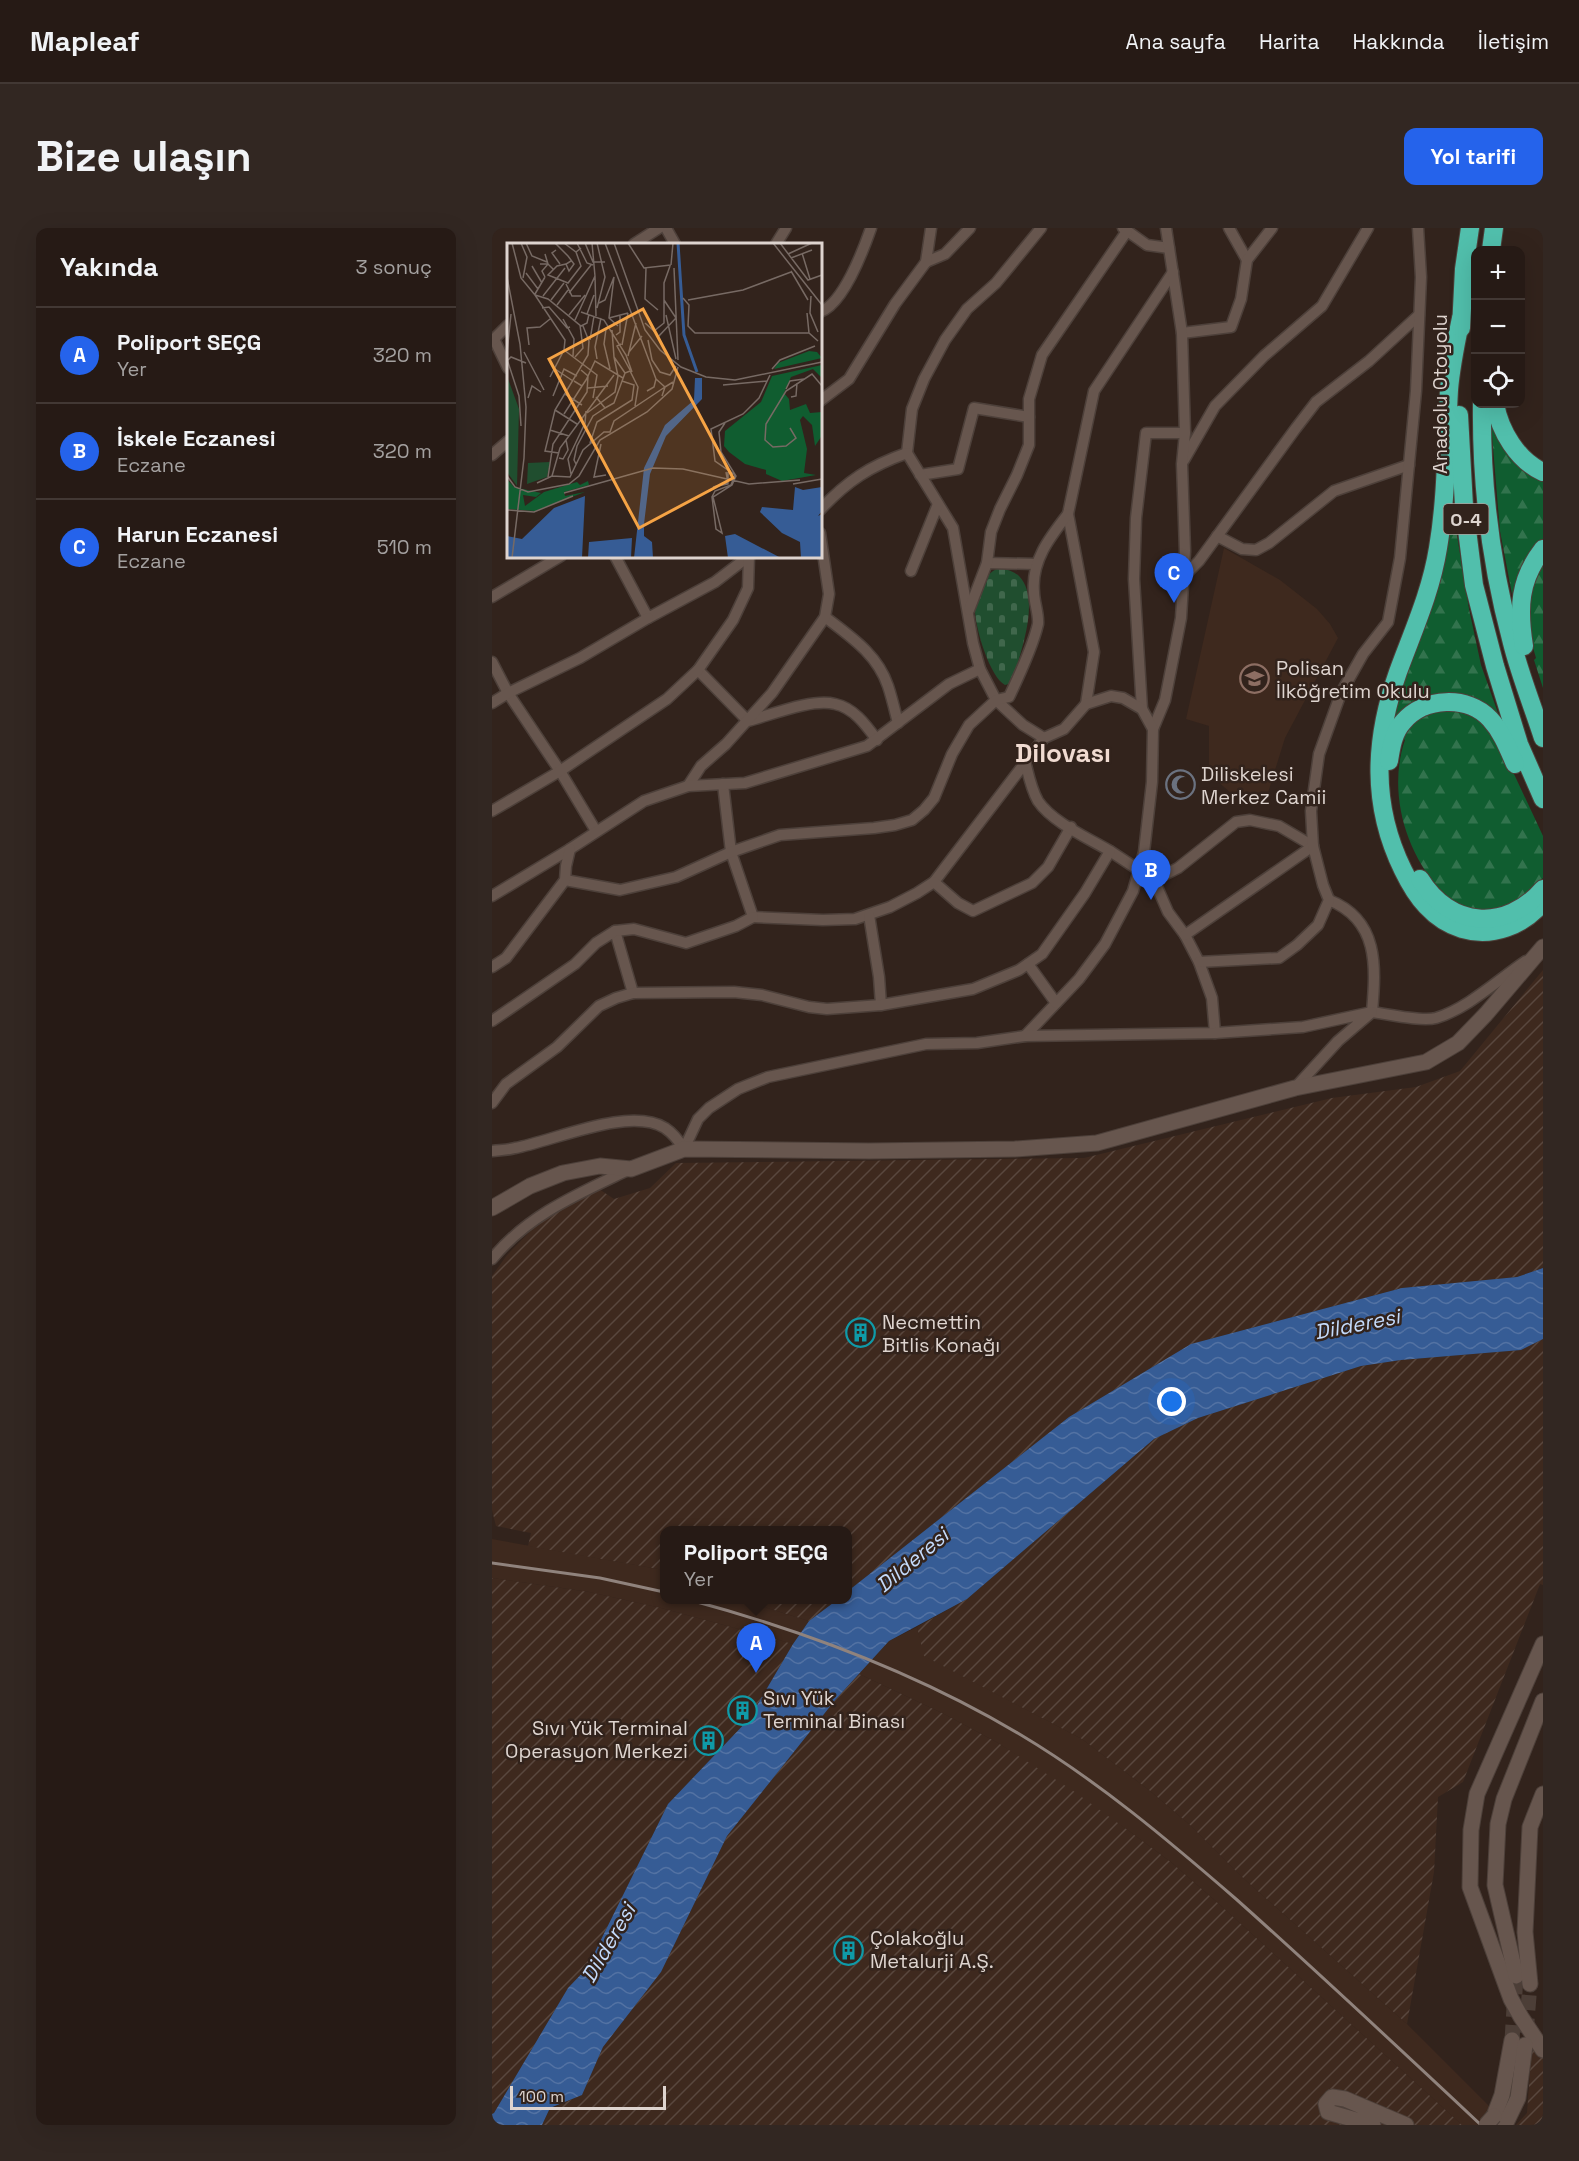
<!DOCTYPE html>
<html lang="tr">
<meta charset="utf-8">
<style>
body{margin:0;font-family:"Space Grotesk",sans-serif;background:#322722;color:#f1f3f6}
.controls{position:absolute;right:18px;top:18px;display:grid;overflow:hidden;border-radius:12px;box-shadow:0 6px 24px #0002}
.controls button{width:54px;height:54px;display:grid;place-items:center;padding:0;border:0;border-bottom:2px solid #423834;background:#261a15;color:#f1f3f6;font:30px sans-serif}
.scale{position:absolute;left:18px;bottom:15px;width:156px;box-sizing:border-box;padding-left:6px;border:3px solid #ded4cf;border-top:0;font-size:16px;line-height:21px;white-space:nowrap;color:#ded4cf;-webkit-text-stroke:4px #32231c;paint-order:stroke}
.you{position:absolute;left:680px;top:1174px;width:21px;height:21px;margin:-15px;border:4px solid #fff;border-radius:50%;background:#1a73e8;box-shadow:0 0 0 9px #1a73e833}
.badge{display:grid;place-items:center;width:39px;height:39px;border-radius:50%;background:#2563eb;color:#fff;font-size:20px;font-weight:700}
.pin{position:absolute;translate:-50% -50px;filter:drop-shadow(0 2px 3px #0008)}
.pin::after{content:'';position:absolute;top:32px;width:21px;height:18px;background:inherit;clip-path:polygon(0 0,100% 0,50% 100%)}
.popup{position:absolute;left:168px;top:1298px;width:192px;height:78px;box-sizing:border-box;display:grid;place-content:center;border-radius:12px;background:#261a15;filter:drop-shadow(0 2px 4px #0005);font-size:20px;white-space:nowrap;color:#a4a1a0}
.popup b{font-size:22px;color:#f1f3f6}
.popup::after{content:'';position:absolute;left:50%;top:100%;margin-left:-12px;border:12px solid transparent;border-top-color:#261a15}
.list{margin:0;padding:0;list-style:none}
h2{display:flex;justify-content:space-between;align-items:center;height:78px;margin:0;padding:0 24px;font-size:26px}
h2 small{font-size:20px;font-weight:400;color:#a4a1a0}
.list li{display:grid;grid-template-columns:39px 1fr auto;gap:18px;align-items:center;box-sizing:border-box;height:96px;padding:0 24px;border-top:2px solid #423834}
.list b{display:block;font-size:22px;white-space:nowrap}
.list p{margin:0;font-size:20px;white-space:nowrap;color:#a4a1a0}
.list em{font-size:20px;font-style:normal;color:#a4a1a0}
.icon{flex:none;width:33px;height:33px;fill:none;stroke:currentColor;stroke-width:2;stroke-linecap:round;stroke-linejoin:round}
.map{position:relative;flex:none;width:1051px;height:1897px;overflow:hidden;border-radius:12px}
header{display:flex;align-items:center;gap:36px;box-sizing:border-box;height:84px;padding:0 30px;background:#261a15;border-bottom:2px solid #423834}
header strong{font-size:28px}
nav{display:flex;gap:33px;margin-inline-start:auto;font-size:21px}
.intro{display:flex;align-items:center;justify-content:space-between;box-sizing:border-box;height:144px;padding:0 36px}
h1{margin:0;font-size:42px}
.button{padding:15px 27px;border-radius:12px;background:#2563eb;color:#fff;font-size:21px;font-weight:700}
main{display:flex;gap:36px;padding:0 36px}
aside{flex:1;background:#261a15;border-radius:12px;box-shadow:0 6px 24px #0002}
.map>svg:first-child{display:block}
.built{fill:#3e291e}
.industrial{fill:url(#industrial-furrows)}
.forest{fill:url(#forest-firs)}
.cemetery{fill:url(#cemetery-stones)}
.water{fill:url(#water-waves)}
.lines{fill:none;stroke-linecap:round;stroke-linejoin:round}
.secondary-tunnel{stroke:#4c3e37;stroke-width:15;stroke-dasharray:15 8;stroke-linecap:butt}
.street-casing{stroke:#4d403a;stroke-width:13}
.secondary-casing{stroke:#4d403a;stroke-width:17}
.highway-casing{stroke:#4d403a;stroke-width:20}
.street{stroke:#67564e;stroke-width:10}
.secondary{stroke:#67564e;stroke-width:15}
.highway{stroke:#51bfac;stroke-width:18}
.rail{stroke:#90837d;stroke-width:3}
.secondary-bridge-casing{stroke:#4d403a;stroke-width:17;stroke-linecap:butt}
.secondary-bridge{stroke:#67564e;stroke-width:15}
.labels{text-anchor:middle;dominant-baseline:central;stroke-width:5;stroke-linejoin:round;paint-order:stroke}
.shield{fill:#32231c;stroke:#aa9f99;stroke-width:1.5}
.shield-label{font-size:18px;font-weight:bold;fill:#ded4cf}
.street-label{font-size:20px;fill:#ded4cf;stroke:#32231c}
.poi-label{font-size:20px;fill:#ded4cf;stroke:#32231c;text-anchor:start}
.water-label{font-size:21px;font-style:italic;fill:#c3dafb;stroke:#32231c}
.district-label{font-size:26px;font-weight:bold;fill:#f0dbd1;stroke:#32231c}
.inset-river{fill:none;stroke:#365c95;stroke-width:3}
.inset-road{fill:none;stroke:#776a64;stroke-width:1.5}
.view{fill:#f5a345;fill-opacity:0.15;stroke:#f5a345;stroke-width:3}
.inset-edge{fill:none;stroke:#ded4cf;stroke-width:3}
</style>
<header>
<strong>Mapleaf</strong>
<nav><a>Ana sayfa</a><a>Harita</a><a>Hakkında</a><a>İletişim</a></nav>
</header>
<div class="intro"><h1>Bize ulaşın</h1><a class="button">Yol tarifi</a></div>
<main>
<aside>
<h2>Yakında<small>3 sonuç</small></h2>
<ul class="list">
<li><span class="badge">A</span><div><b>Poliport SEÇG</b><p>Yer</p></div><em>320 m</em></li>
<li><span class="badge">B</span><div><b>İskele Eczanesi</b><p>Eczane</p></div><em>320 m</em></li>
<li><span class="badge">C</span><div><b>Harun Eczanesi</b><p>Eczane</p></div><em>510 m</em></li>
</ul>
</aside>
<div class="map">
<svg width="1051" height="1897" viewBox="0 0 1051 1897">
<defs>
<pattern id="industrial-furrows" width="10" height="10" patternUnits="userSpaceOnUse" patternTransform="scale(1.5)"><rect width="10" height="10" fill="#3e291e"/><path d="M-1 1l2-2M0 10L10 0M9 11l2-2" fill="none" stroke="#59473e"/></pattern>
<pattern id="forest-firs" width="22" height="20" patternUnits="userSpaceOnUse" patternTransform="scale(1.5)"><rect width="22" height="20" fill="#105d30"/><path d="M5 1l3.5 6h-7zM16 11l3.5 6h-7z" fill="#32734d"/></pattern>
<pattern id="cemetery-stones" width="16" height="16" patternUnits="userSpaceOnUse" patternTransform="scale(1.5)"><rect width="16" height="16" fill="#204e2f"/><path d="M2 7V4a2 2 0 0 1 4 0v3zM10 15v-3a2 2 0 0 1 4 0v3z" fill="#40674c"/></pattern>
<pattern id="water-waves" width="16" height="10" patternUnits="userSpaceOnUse" patternTransform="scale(1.5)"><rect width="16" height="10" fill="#365c95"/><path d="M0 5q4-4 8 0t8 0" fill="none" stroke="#5372a3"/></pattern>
</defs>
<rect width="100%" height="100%" fill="#32231c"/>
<g class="built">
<path d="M732,320L788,352L825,381L838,396L846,410L793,510L775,568L739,565L717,546V498L694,491Z"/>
<path d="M0,1311L172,1342V1372H250L317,1393L301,1416L169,1380L97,1364L0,1350Z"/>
<path d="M425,1399L433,1428L590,1511L657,1562L697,1596L749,1648L915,1796L1001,1882L987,1897H970L728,1677L680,1635L637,1603L506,1515L452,1486L367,1446L397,1413Z"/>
</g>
<g class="industrial">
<path d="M1051,742V1040L1025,1049L910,1060L699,1116L577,1189L356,1363V1302H172V1342L36,1318L39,1305L4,1298L0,1282V1048L15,1027L54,987L107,961L122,971L158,960L184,935L592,930L840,870L924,859L968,843Z"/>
<path d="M1051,1111V1357L1048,1356L971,1554L946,1569L942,1644L915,1796L749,1648L697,1596L657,1562L590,1511L432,1428L425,1399L475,1371L662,1211L706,1190L869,1138L909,1132L1029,1122Z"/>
<path d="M0,1350L97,1364L169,1380L301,1416L257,1491L176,1576L95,1740L76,1760L2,1885L0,1886Z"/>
<path d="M250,1372H345L317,1393Z"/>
<path d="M367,1446L452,1486L506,1515L580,1562L637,1603L680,1635L728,1677L970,1897H50L58,1881L90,1867L111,1819L169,1744L235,1608L344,1471Z"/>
<path d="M1040,1816L1051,1821V1897H1024L1035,1885Z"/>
</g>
<g class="forest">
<path d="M999,195L1051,252V313C1032,329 1028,343 1020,366L1008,303Z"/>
<path d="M961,283L977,381L989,437L1007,488L970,468L901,496L904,471L949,345Z"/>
<path d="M1051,330V460L1042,432L1044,430L1038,409L1035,368Z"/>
<path d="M951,483H967L988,491L1008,516L1051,608V650C1036,665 1011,686 988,685C970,683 957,671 946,659C912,621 896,561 913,512L909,510C921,489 928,487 951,483Z"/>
</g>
<path class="cemetery" d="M510,339C515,342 523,344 527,348C550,372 527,427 520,455L513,457C498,450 482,397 483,380C484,370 493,348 501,343C504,341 507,340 510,339Z"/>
<path class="water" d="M1051,1040V1111L1029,1122L909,1132L869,1138L706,1190L662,1211L475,1371L397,1413L344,1471L235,1608L169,1744L111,1819L90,1867L58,1880L50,1897H0V1886L2,1885L76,1760L95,1740L176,1576L257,1491L301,1416L317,1393L345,1372H356V1363L577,1189L699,1116L910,1060L1025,1049Z"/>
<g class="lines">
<g class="secondary-tunnel">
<path d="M1034,1805L1038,1756"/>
<path d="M1020,1812L1024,1748"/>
</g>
<defs>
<g id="street">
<path d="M174,0L183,16"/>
<path d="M631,0L655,17L677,20"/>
<path d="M737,0L755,32"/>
<path d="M142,16L167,0"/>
<path d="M284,16L294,0"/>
<path d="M434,34L453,26L478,0"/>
<path d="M328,84C351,76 371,23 379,0"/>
<path d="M690,105L739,99L749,71L755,32L780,0"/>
<path d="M2,111L16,140"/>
<path d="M0,113L16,97"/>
<path d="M328,173L357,151L403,76L434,34L439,0"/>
<path d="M415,225L420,181L432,151L453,112L475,81L504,55L549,0"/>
<path d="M0,227L16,213"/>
<path d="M692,232L723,178L772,128L830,78L876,0"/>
<path d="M428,247L466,241L482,180L537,189"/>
<path d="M328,282C355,253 378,238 415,225L461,300L481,415L488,441L504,472L531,497L552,510"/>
<path d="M725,308L750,321L764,322L777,315L842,263L917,237"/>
<path d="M123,328L156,390L223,354L257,328"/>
<path d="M495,335L544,336"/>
<path d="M419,343L446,276"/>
<path d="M691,349L707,333L804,200L824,174L877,133L927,87"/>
<path d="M0,369L69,328"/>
<path d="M477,382L495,335L499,304L508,281L525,247L537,217V171L550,127L635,3"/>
<path d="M333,389C359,409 385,426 396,458C400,470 403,483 406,495"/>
<path d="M0,434L16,465L68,543L104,603"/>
<path d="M206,442L256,493C279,487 320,470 343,476C362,480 374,497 385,512"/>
<path d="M0,475L16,465L88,430L156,390"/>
<path d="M594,476L602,424L576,286L602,163L681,44"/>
<path d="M650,481L642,351L644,290L654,205H693"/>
<path d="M661,501L673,472L689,390L693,323L690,236L693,205L690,105L674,0"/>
<path d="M231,556L239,624L261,689L331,692L363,691L398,679L425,665L442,654L552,510L572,501L594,476L619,468L631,470L650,481L661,501L660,554L652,624L641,663L613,716L587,751L533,808"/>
<path d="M196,558L209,538L234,516L280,465L333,389L337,366L328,305"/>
<path d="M0,583L68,543L175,471L206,442L241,392L256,360L257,328"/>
<path d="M618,623L662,652L676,684L693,707L707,734L720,770L723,805"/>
<path d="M73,652L128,662L184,649L239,624L288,607L382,600L403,597L420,592L432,582L442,570L460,526L477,497L504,472L517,469C527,448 541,418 546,396C547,386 542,374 542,364C539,333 558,309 576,286"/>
<path d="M662,652L686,640L744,594L758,592L787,598L821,618"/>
<path d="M442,654L466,675L481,683L540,655L556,639L579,599"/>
<path d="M0,668L78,621L152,573L196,558L253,555L375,518L457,456L488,441"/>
<path d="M837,672C887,692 884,738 880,784C895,786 930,794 944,790C975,781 1007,751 1034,733"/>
<path d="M377,687L387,749L389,777"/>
<path d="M123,703L141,765"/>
<path d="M693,707L821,618"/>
<path d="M707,734L787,730L805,717L826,697L837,672L831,657L821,618L819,583L827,526L849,465L871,426L896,394L908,330L924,163L929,49L926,0"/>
<path d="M536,736L564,775"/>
<path d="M0,739L14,730L73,652L74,638L78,621"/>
<path d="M0,793L83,736L104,715L123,703L142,701L194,715L244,698L261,689"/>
<path d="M0,875L14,856L65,819L107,778L124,770L141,765L242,764L270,767L317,779L335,781L389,777L481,761L527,742L550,726L593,665L618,623C596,610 560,594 546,573C539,561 536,545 533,533"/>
<path d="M192,921L206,891L217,880L246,861L276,849L434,816L485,815L533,808L723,805L811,799L880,784L846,813L803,860"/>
<path d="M0,923C8,922 16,922 23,920C62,913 137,878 173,900C182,906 187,913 192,921"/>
<path d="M0,1031C36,987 86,966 136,942"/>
</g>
<g id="secondary">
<path d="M0,980L38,958L71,945L108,938L139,941L192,921L377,923L523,921L605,915L803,860L934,834L966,815L994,786L1051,719"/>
<path d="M1051,1416L985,1566L979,1602L978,1659L1019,1771L1029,1789L1051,1822"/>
<path d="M1024,1748L1003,1657L1006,1596L1012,1571L1051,1473"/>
<path d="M1038,1756L1033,1704L1038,1599L1051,1566"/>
<path d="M1002,1888L1010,1867L1020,1812"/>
<path d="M881,1897L836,1884L834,1876L840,1869L853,1871L914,1897"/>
<path d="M1013,1897L1026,1870L1033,1817"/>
</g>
<g id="highway">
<path d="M999,22L1002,0"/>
<path d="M969,90C964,114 959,137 957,162C954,214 955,267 946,320C939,364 921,403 906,444C882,512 879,577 911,642C924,669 941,692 970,701C1000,710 1031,698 1051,674"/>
<path d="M969,100L972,41L978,0"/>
<path d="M990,176C989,255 999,337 1020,415C1028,447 1041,479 1051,510"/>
<path d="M1003,176C1008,203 1025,232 1051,244"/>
<path d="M967,187L972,278L982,357L1003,438L1027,516L1051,571"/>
<path d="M1032,418C1026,380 1027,352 1051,321"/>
<path d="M897,533C899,520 901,505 911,494C932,469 976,467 998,491C1010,504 1016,520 1023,536"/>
<path d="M928,651C958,700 1014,704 1051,661"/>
</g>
</defs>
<use href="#street" class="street-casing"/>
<use href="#secondary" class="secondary-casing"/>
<use href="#highway" class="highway-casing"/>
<use href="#street" class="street"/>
<use href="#secondary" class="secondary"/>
<use href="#highway" class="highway"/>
<g class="rail">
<path d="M0,1335L108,1350L172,1364"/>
<path d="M198,1372C313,1403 427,1446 529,1507C606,1553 676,1612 744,1671C827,1745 908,1821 989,1897"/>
</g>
<defs>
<path id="secondary-bridge" d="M994,1897L1002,1888"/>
</defs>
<use href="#secondary-bridge" class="secondary-bridge-casing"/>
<use href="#secondary-bridge" class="secondary-bridge"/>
</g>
<defs>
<symbol id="school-ring" viewBox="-11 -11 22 22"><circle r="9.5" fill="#32231c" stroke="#8d6e63" stroke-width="1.5"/><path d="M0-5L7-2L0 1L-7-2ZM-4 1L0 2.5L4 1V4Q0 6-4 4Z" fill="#8d6e63"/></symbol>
<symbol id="mosque-ring" viewBox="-11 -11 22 22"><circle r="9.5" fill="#32231c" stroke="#6b7280" stroke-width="1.5"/><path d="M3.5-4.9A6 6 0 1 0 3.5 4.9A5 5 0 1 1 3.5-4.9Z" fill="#6b7280"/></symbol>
<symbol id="building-ring" viewBox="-11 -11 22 22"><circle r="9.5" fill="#32231c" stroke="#0f9aa8" stroke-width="1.5"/><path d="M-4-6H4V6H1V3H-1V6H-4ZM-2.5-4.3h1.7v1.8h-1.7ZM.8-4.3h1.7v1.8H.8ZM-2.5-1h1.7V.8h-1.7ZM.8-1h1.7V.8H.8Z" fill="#0f9aa8"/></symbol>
</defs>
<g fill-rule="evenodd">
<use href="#school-ring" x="746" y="434" width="33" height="33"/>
<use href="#mosque-ring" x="672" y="540" width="33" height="33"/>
<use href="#building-ring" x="352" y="1088" width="33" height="33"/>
<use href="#building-ring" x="234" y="1466" width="33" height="33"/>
<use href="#building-ring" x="200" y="1496" width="33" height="33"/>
<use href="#building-ring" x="340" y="1706" width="33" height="33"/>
</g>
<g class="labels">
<rect class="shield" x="951.5" y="276" width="45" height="30" rx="4.5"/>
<g class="shield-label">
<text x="974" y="291">O-4</text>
</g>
<g class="street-label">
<text transform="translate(948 166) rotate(-90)">Anadolu Otoyolu</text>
</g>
<g class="poi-label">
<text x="784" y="440">Polisan<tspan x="784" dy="23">İlköğretim Okulu</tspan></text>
<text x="709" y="546">Diliskelesi<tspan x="709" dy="23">Merkez Camii</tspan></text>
<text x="390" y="1094">Necmettin<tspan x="390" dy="23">Bitlis Konağı</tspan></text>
<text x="271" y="1470">Sıvı Yük<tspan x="271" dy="23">Terminal Binası</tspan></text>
<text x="196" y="1500" text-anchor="end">Sıvı Yük Terminal<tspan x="196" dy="23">Operasyon Merkezi</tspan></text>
<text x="378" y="1710">Çolakoğlu<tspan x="378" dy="23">Metalurji A.Ş.</tspan></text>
</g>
<g class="water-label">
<text transform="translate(865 1096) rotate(-11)">Dilderesi</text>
<text transform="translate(420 1332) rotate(-40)">Dilderesi</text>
<text transform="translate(116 1715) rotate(-60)">Dilderesi</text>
</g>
<g class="district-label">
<text x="571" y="525">Dilovası</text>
</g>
</g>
<g transform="translate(15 15)">
<rect width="315" height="315" fill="#32231c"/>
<path d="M0,133L12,166L10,243L0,229Z" fill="#204e2f"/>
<path d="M302,108L310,109L315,115L267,126L271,120ZM315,122V135L306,126L284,134L277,150L282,156L283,167L299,161L303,170L315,169L314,194L308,203L305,182L296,173L293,177L300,206L297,230L309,232L275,238L259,231V227L238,221L222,209L217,203L218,188L254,159L265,133ZM0,236L7,244L34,250L29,254L16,252L18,263L37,249L70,239L73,242L81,238L82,242L57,249L58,253L78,249L28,268L0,266Z" fill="#105d30"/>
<path d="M43,219L40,234L20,241L21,220Z" fill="#204e2f"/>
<path d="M188,135H195V156L159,193L143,231L137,281V293L145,299L146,315H127L137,225L158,182L187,157ZM288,244L296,247L315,244V268L311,273L315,271V315H294L293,299L275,290L253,269L255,264L286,267ZM78,253L75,315H0V293L15,296L47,265ZM228,291L274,315H221L218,293ZM125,295L124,315H81L82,299Z" fill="#365c95"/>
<path class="inset-river" d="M171,0L177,92L190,129"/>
<path class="inset-road" d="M5,0L14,35L28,52M14,0L20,14L16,35M19,0L25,13L40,19M48,0L61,13L67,21L62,28L59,21L64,18M57,0L69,9L74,5M70,0L80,20L86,22M78,0L86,19H98M90,0L98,34L90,65M98,0L149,136L147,144L140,148M107,0L138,87L153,107L174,124L199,134L228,137L315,119M121,0L137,25L164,22M266,0L315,62M273,0L301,37L315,32M49,7L45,10L53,21M295,10L303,36M281,11L305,0M284,15L305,7M33,21H41L38,11M59,21L50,23L41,32L61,40L74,23L69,9M164,22L166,0M25,23L35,40M139,25L138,56L151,67M167,25L171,117M284,28L301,57M19,30L31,46M88,33L89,73M0,34L13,101L19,164L17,215L5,315M38,34L35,28L41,21L46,26M59,41L65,53H74M62,50L84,22M28,51L38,34M28,52L58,97L57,107L43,134M28,52L41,56L74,83L80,80L82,71M36,53L58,25M304,53L303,70L311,89M176,55L182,62L181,83L188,90H302L311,98M44,57L57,40M181,57L236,47L284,29M92,60L98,57L107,34L102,75L111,83M50,62L61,47M35,65L42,64L60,85L63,84M74,69L97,77L119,112L125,129M300,70L302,90M80,71L87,52M62,72L78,52M159,72L169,116M102,75L121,70M56,76L67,96L66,113M68,77L88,33L85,0M138,80L147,88L157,80V40L163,23M99,86L97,101L103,126M105,87L107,114L118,130M109,92L113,89V72M83,97L87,73M141,97L145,117L153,129L163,132L169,123M114,101L110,103L123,127M22,102L20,85L33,84L43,76M115,102L121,70M157,106L151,94L169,75L157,57M57,107L90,132L86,155M17,109L37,147M122,109L135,93M0,110L4,71M121,113L129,80M68,114L76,105L73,82M0,116L12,153L14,183M90,116L88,104L94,75M0,118L4,114L19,120M48,126L66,138M265,126L273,117L308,103M149,136L158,144L166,139M67,138L75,143L79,137L81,133L74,127M216,142L260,138M81,145L101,143M279,146L283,138L297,136M58,151L75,162M46,153L57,126L70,133M89,154L98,165L107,160L118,130L123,128L131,144L128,163M284,154L289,153L290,140M21,155L25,143L34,149M48,167L70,181M80,170L108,149L111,133L107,114M57,171L75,143M218,180L212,189L214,209L229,233L225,242L206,254L215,290L209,286L205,254L208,248L224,242L228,232L208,218L204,186L236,171L252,155L263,132M283,185L289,195L279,203L266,204L258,197L259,181L279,148L305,131L315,143M43,187L62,193M83,200L90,179L125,157L127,142L115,138M94,201L87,234L99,232M52,210L38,208L48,167L81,112L82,98L76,83M52,215L56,216L61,207L59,197M69,221L67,217L70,203L86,173L98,165M219,229L221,240L206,244L221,241V229M64,231L61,216L78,180L79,168M0,233L8,244L21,249L62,241L72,233L93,197L140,169L165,146L171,124M45,233L53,205L107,132M41,234L46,201L80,149L81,133L88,118L116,135M30,240L45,233L63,234L76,207L97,189H103L107,178L158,144L155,153M286,241L315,236M57,250L146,225L176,226L242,241L293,237M0,267L27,269L66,253"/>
<path class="view" d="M136,66L226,235L132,285L42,116Z"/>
<rect width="315" height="315" class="inset-edge"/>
</g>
</svg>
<div class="controls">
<button>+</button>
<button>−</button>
<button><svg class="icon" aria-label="locate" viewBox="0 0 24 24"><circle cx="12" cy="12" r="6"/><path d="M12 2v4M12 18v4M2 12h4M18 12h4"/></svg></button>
</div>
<div class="scale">100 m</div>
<div class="you"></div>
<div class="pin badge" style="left:264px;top:1445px">A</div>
<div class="popup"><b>Poliport SEÇG</b>Yer</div>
<div class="pin badge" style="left:659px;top:672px">B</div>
<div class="pin badge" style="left:682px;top:375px">C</div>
</div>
</main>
